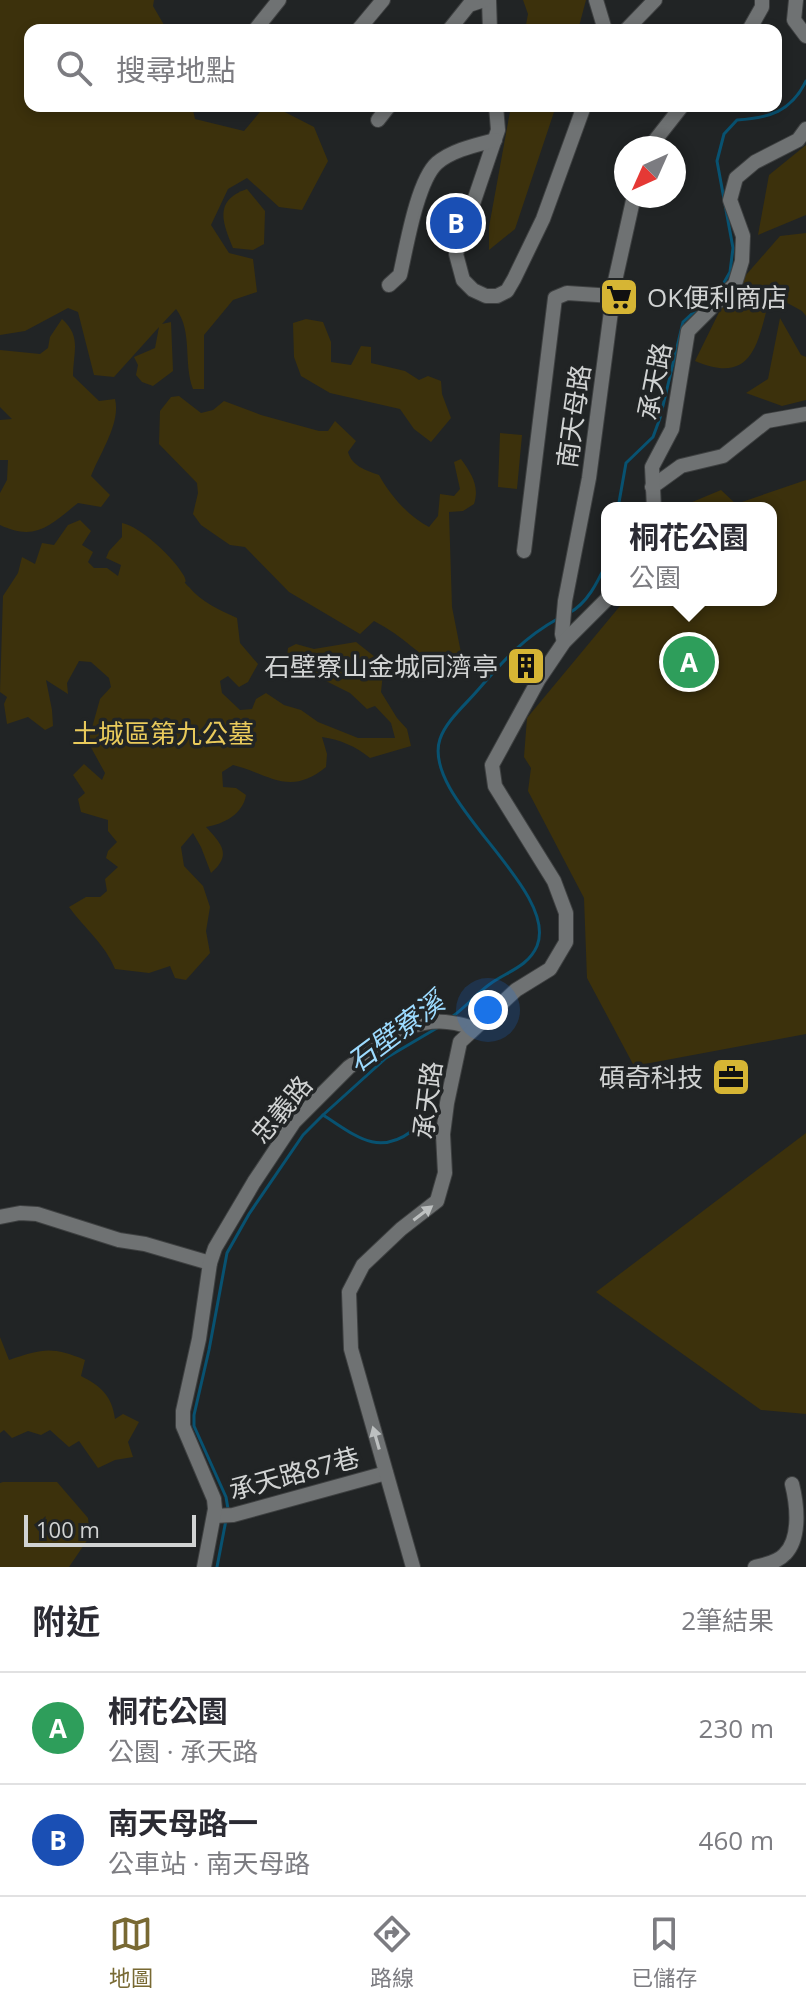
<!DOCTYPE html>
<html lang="zh-TW">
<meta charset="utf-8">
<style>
body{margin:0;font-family:"Open Sans","Noto Sans TC",sans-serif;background:#f7f7f7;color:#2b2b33}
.compass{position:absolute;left:614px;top:136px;width:72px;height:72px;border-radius:50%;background:#fff;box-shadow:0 4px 12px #0003;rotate:225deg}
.scale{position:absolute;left:24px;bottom:20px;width:172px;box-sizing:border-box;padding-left:8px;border:4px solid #d1d3d3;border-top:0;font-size:22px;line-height:28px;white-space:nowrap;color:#d1d3d3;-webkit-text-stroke:6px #212425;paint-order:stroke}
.you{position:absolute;left:488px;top:1010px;width:28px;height:28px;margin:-20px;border:6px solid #fff;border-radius:50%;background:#1a73e8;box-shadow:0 0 0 12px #1a73e833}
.badge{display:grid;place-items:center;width:52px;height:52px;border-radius:50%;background:#786933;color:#fff;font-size:26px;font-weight:700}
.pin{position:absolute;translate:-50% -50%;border:4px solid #fff;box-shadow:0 2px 8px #0006}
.popup{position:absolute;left:601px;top:502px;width:176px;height:104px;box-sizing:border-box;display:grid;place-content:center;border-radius:16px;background:#fff;filter:drop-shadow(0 2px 6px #0005);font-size:26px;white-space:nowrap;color:#7c7c81}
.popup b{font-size:30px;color:#2b2b33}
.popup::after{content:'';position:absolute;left:50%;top:100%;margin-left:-16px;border:16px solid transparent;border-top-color:#fff}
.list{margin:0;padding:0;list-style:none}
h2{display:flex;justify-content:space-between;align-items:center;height:104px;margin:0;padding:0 32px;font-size:34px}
h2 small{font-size:26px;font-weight:400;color:#7c7c81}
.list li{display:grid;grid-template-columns:52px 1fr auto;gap:24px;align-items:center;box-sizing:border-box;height:112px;padding:0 32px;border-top:2px solid #e1e1e2}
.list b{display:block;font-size:30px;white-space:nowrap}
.list p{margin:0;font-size:26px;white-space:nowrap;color:#7c7c81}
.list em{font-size:26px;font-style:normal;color:#7c7c81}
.icon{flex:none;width:44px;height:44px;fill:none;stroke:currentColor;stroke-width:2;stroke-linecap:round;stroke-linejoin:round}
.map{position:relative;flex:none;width:806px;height:1567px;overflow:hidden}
.search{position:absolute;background:#fff;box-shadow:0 4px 12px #0003;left:24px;right:24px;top:24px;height:88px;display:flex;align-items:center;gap:20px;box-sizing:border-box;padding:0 28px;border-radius:16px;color:#7c7c81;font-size:30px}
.sheet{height:328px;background:#fff}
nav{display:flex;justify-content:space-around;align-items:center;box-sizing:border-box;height:112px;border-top:2px solid #e1e1e2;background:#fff;font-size:22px;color:#7c7c81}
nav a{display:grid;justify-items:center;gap:4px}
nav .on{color:#786933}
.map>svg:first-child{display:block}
.green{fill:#3c310c}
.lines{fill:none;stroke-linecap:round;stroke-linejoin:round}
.stream{stroke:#085271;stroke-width:3}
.street-casing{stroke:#3e4041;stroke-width:16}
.street{stroke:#6f7273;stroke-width:14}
.oneway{fill:#bdc0c0}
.labels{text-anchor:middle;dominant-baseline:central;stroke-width:7;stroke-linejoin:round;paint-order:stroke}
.poi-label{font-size:26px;fill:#d1d3d3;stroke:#212425;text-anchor:end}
.street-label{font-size:26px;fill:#d1d3d3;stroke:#212425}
.park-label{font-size:26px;fill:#e9ca5b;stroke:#212425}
.water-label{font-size:28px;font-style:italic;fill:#9ddbff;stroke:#212425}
</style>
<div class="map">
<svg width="806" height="1567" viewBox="0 0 806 1567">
<rect width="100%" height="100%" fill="#212425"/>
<g class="green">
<path d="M0,0H154L153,6L167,30H30V106H192L195,119L244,131L265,106H273L314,127L328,161L302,210L279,207L247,178L228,189L211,225L229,253L253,259L257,292L233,300L204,335V389H193C183,363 193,331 176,309L162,324L171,322L173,371L153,386L142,382L136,375L138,365L134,357L155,348L159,327L114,377L94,375L78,312L68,308L25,331L0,335Z"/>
<path d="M523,0H586L578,30H525L528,14Z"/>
<path d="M511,106H556L515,229L489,250V227Z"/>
<path d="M806,145V215L758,235L769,175Z"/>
<path d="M247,189L265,211L264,244L253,250L233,248C222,222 214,200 247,189Z"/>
<path d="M806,233V316L802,311L771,294C758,338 756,387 695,361L726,298L780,236Z"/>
<path d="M780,318L801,355L806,357V400L782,406L746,393L768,379Z"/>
<path d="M62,319C82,337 73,352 73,376L99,401L115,399C121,423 100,453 91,476L110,495L101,507L78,503C50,525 36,542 0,525V493L7,480L8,460H0V420L12,419L0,407V350L40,354L48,348L50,337Z"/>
<path d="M306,319L323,322L331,342V362L351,365L361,346L371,347V363L405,371L419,380L428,376L441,381L442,394L451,418L431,442L414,429L400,409L330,393L301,376L294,357L293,323Z"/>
<path d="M179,396L201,413L213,410L224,401L261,415L319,431H328L335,421L356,441L348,452C352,466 365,470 379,475C389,494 409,517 429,527L438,516L440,494L454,496L460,489L454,462L461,459C471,473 480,486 474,504L463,511L449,512L452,607L464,668L451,676C424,659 402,635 374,621L360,634L289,592L245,547L230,545L201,525L193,514L198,493L197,483L159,444L160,411L171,397Z"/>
<path d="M500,433L522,435L517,489L498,487Z"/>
<path d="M806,480V1034L634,1066L587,978L584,898L528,791L531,768L524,757L527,718L625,600H771V508H678L721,490L736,504Z"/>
<path d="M80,520L91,531L82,545L93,552L88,562L94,568H107L118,576L121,565L106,558L109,551L122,537V523C140,526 175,559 184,576C189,587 180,578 189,587C201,602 220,610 237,618L240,643L258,664L248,682L239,687L228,676L220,681L222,693L240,710L252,709L256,699L266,693L284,705L301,710L318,722L358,738H395L391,723L375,706L367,709L350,693L322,679L300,658L287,656L288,648L296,644L314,649L356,642L384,664L381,692L397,718L407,729L411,746L370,758C355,746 341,740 322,737L327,754L326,767C290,797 269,774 233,765L222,772L223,787L236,788L246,795C243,814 224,824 206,827C222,844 232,855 211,873L201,847L193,833L181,847L184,866L203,886L210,907L206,931L210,953L186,980L175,978L170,966L149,973L115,969C105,944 85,929 69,907L86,897H100L107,891L105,879L118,867L106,858L108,851L117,842L108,831V820L81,812L78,799L85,793L73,775L84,764L102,780L105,773L88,742L100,699L111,687L109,678L91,662L79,661L67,683L68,694L46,680L52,710L53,726L45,730L28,717L7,724L4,704L7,697L0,692L3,596L18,573L22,557L35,564L42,543L54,545L68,525Z"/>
<path d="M806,1133V1414L761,1410L596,1292Z"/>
<path d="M0,1337L9,1360C43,1349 51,1346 85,1360L81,1376C101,1386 112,1396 115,1419L123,1414L139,1422L128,1442L133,1457L115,1460L98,1468L79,1441L69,1447L50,1430L41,1435L28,1431L12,1438L4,1430L0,1433Z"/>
<path d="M3,1482H57L88,1518L90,1536L69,1567H0V1483Z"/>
</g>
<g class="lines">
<g class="stream">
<path d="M618,508L626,463L653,437L660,418L683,322L722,286L730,272L733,248L717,161L724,134L737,120C769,118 791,112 806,81"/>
<path d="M569,613C588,603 598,581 607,562"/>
<path d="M453,1016C466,1007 477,993 490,984C506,972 528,967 537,946C560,889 420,798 440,739C446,721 465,705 477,691C504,660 523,638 559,618"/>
<path d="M323,1115C355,1135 377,1157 412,1131"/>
<path d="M228,1509L226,1497L194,1426V1415L209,1350L227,1253L249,1214L303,1135L323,1115L386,1058L437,1028"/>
<path d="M217,1567L226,1520"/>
</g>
<defs>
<g id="street">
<path d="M489,0L490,30"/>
<path d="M596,0L605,30"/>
<path d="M796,0L794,20L806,36"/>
<path d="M255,30L279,0"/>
<path d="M358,30L383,0"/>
<path d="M449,30L469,5L484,0"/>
<path d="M626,30L655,0"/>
<path d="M749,30L762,7V0"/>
<path d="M496,106L498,130L456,254L463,280L473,290L486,296H497L507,291L514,279L543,219L584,106"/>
<path d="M378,120L389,106"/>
<path d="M649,148L682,106"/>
<path d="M389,285L400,275C406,249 417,181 437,163C452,150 476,145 495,140"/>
<path d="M652,487L681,466L723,456L767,421L806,414"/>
<path d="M654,508L652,467L672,429L688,331L735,284L742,261L743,236L730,200L736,178L755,162L798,140L806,129"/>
<path d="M524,551L555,298L567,293L613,296"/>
<path d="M564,642L562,634L565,601L589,478L615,281L634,196"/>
<path d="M0,1217L20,1213L37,1214L119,1240L145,1244L210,1263"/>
<path d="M214,1516L233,1515L386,1473"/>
<path d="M204,1567L215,1509L214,1499L183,1426V1411L199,1339L210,1263L215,1248L254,1182L294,1122L349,1067L407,1028C431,1019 449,1020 473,1028"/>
<path d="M413,1567L351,1349L349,1292L363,1265L401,1229L437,1201L445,1173L443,1134L447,1103L460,1042L516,990L550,969L566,942V913L554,881L495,786L492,765L539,679L564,642L607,599"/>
<path d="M755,1567C764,1565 778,1562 785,1554C801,1538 797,1504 792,1484"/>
</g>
</defs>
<use href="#street" class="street-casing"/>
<use href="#street" class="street"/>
</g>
<defs><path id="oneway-solid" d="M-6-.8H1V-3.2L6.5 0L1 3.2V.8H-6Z" transform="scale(2)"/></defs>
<g class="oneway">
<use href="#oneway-solid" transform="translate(423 1213) rotate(-37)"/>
<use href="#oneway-solid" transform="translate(376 1438) rotate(-106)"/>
</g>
<defs>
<symbol id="supermarket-square" viewBox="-11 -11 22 22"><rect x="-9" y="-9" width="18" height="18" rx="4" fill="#d6b534" stroke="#212425"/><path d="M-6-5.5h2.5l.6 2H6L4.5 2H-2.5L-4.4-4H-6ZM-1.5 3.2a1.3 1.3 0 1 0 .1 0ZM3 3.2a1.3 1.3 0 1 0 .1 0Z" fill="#111"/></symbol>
<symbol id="building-square" viewBox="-11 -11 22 22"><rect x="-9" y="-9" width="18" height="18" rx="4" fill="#d6b534" stroke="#212425"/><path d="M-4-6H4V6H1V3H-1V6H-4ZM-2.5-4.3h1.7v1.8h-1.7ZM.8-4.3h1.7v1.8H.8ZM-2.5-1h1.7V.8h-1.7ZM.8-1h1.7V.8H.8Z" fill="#111"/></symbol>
<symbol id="office-square" viewBox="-11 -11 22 22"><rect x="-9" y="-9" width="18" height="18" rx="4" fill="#d6b534" stroke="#212425"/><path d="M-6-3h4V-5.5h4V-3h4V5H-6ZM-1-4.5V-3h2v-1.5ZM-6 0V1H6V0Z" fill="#111"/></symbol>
</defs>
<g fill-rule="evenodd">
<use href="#supermarket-square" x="597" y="275" width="44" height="44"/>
<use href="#building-square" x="504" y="644" width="44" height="44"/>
<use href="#office-square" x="709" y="1055" width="44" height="44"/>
</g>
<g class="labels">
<g class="poi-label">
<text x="647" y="297" text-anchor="start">OK便利商店</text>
<text x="498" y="666">石壁寮山金城同濟亭</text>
<text x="703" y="1077">碩奇科技</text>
</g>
<g class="street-label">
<text transform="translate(654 381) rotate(-79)">承天路</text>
<text transform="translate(573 416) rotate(-82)">南天母路</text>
<text transform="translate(427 1100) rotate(-83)">承天路</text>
<text transform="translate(281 1109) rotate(-50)">忠義路</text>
<text transform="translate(294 1473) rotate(-15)">承天路87巷</text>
</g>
<g class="park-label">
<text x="163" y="733">土城區第九公墓</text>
</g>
<g class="water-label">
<text transform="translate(395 1031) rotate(-37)">石壁寮溪</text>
</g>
</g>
</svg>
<svg class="compass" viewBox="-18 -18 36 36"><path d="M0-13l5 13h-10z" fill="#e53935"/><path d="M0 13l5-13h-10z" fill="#7c7c81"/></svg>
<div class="scale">100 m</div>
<div class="you"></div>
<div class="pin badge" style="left:689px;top:662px;background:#2e9e5b">A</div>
<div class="popup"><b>桐花公園</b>公園</div>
<div class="pin badge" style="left:456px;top:223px;background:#1a4fb4">B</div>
<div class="search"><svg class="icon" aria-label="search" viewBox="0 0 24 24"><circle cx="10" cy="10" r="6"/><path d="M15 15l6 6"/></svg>搜尋地點</div>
</div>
<section class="sheet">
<h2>附近<small>2筆結果</small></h2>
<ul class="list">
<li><span class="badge" style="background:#2e9e5b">A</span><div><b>桐花公園</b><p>公園 · 承天路</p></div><em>230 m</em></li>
<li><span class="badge" style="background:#1a4fb4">B</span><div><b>南天母路一</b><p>公車站 · 南天母路</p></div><em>460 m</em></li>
</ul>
</section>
<nav>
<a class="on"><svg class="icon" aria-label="map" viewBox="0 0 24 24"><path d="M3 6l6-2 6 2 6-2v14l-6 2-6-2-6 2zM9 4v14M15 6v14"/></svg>地圖</a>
<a><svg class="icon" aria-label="directions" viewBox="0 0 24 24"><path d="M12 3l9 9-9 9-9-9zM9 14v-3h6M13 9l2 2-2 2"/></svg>路線</a>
<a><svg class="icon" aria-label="saved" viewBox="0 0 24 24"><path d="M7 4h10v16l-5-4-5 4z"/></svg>已儲存</a>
</nav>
